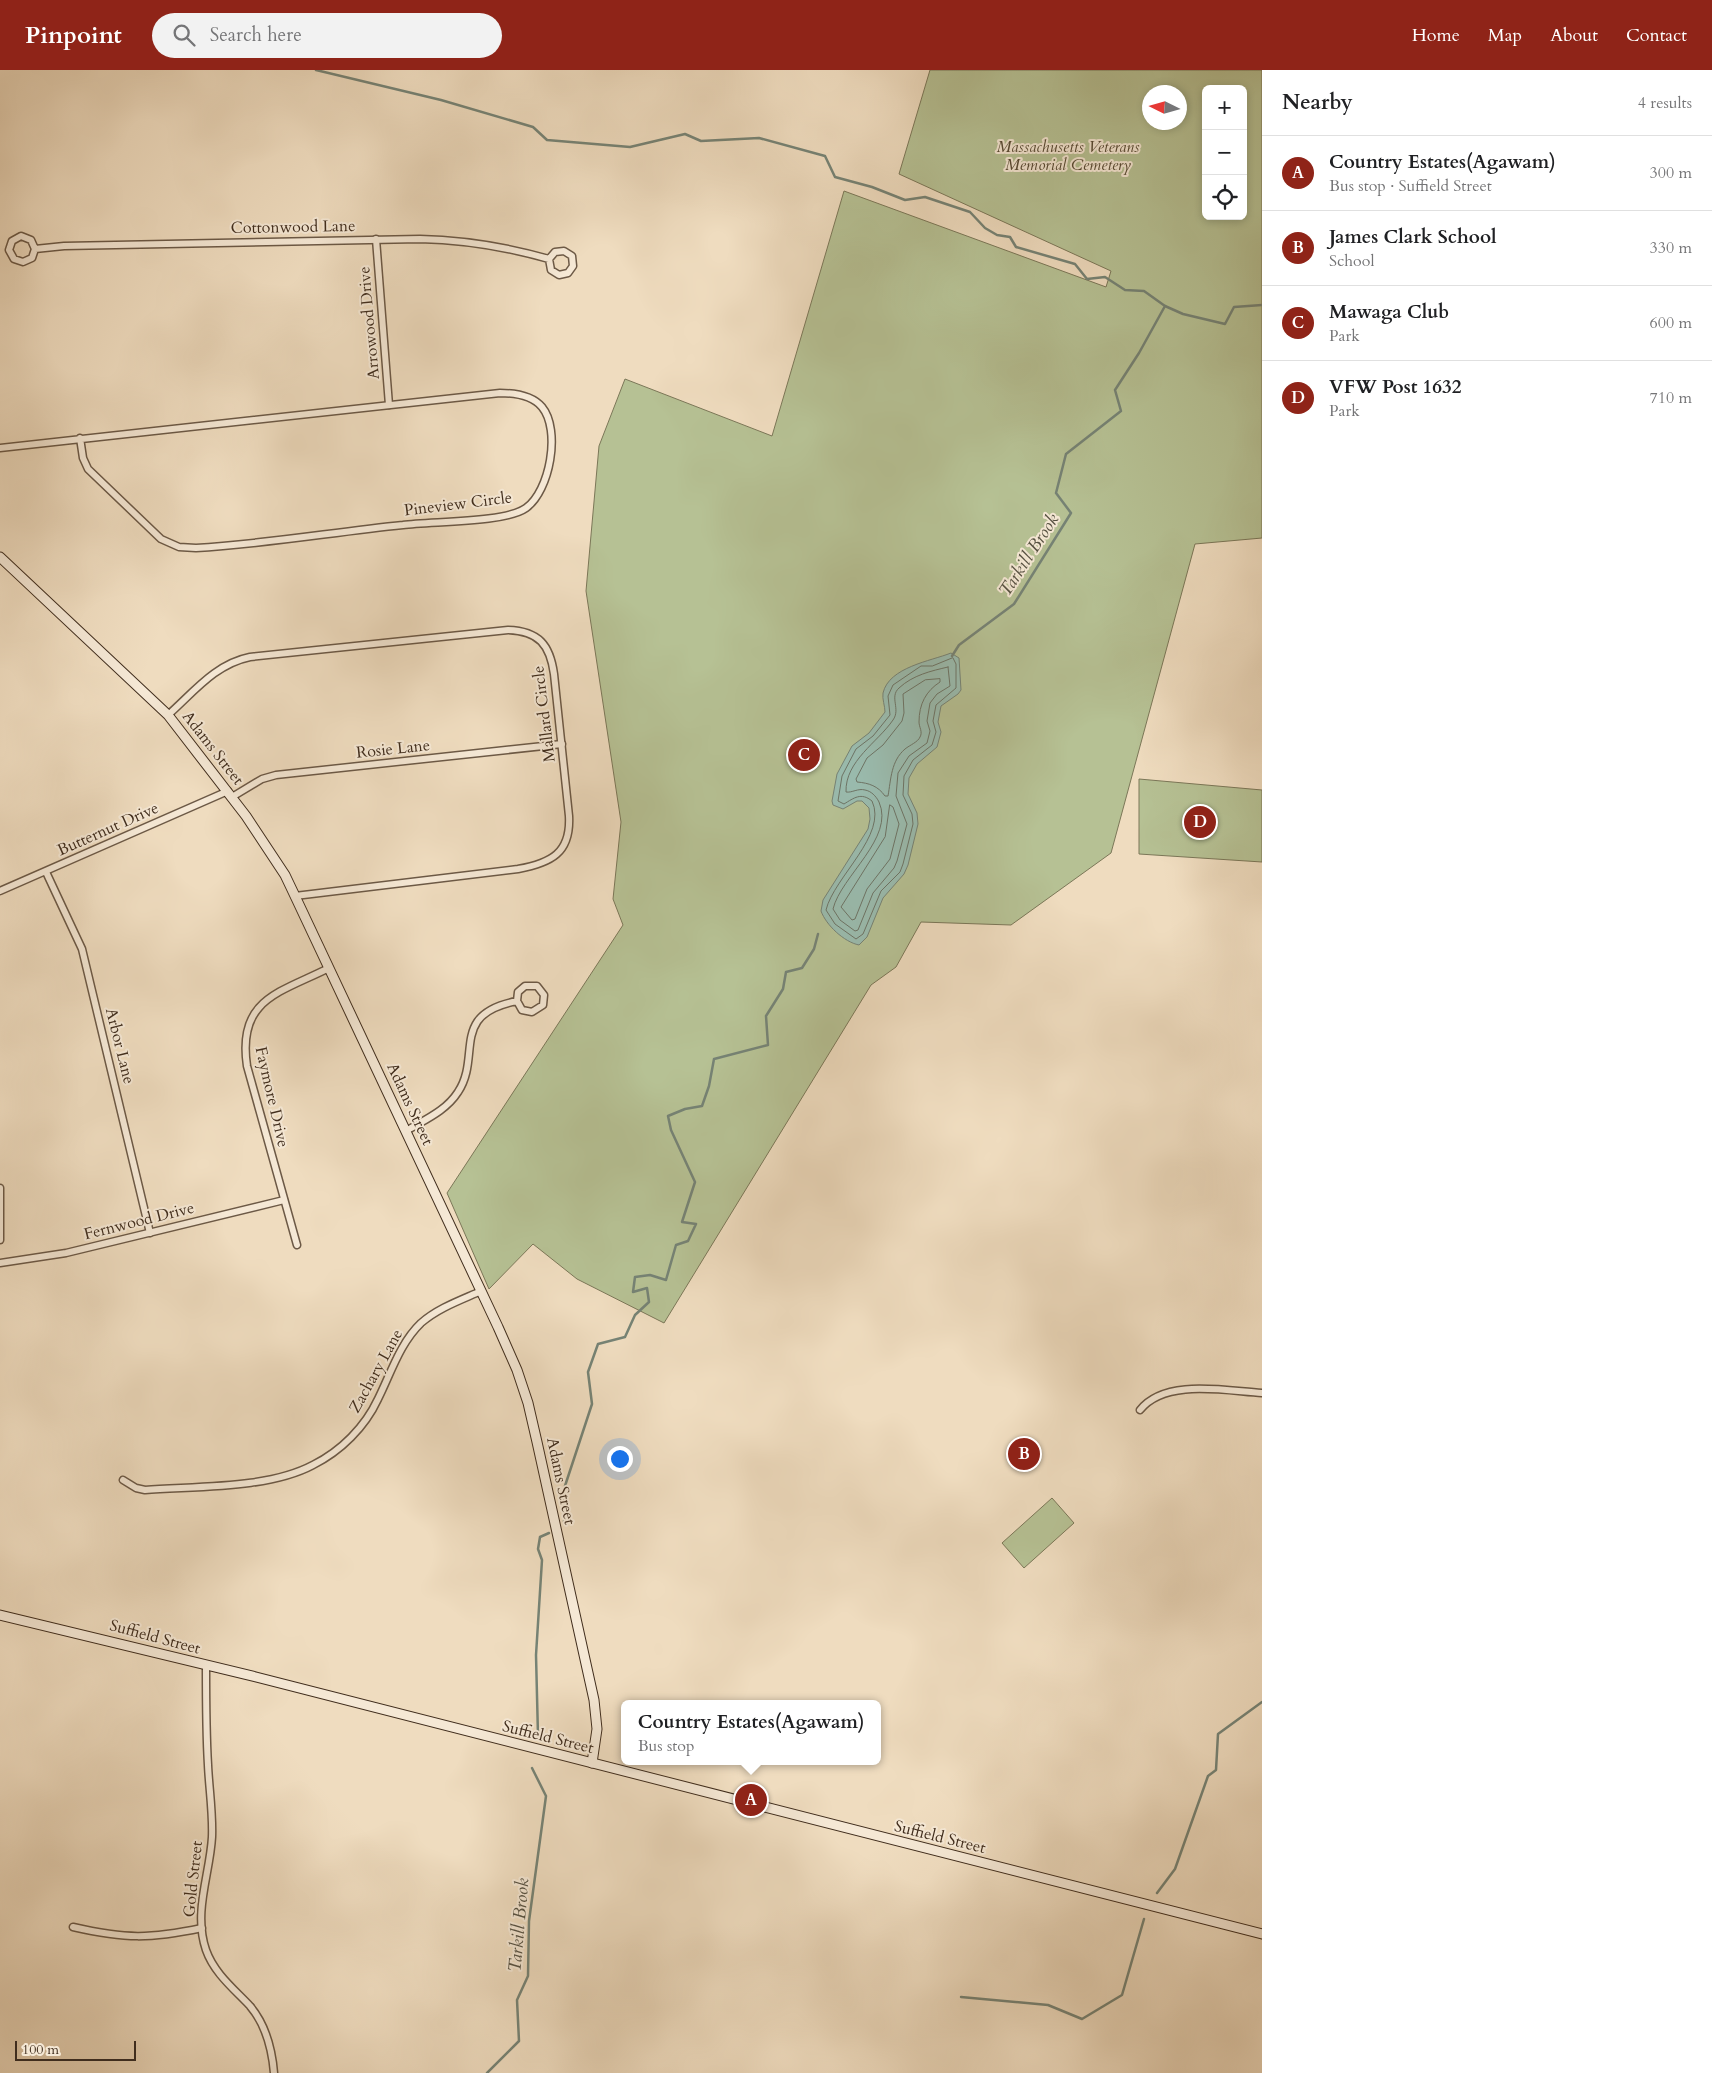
<!DOCTYPE html>
<meta charset="utf-8">
<style>
body{margin:0;font-family:Cardo,serif;background:#f2f2f2;color:#202124}
.controls{position:absolute;right:15px;top:15px;display:grid;overflow:hidden;border-radius:8px;box-shadow:0 2px 8px #0003}
.controls button{width:45px;height:45px;display:grid;place-items:center;padding:0;border:0;border-bottom:1px solid #e0e0e0;background:#fff;color:#202124;font:25px sans-serif}
.compass{position:absolute;left:1142px;top:15px;width:45px;height:45px;border-radius:50%;background:#fff;box-shadow:0 2px 8px #0003;rotate:275deg}
.scale{position:absolute;left:15px;bottom:12px;width:121px;box-sizing:border-box;padding-left:5px;border:2px solid #402d1d;border-top:0;font-size:14px;line-height:18px;white-space:nowrap;color:#402d1d;-webkit-text-stroke:4px #f5e8d5;paint-order:stroke}
.you{position:absolute;left:619px;top:1388px;width:18px;height:18px;margin:-12px;border:4px solid #fff;border-radius:50%;background:#1a73e8;box-shadow:0 0 0 8px #1a73e833}
.badge{display:grid;place-items:center;width:32px;height:32px;border-radius:50%;background:#8f2418;color:#fff;font-size:16px;font-weight:700}
.pin{position:absolute;translate:-50% -50%;border:2px solid #fff;box-shadow:0 1px 5px #0006}
.popup{position:absolute;left:621px;top:1630px;width:260px;height:65px;box-sizing:border-box;display:grid;place-content:center;border-radius:8px;background:#fff;filter:drop-shadow(0 1px 4px #0005);font-size:16px;white-space:nowrap;color:#757577}
.popup b{font-size:19px;color:#202124}
.popup::after{content:'';position:absolute;left:50%;top:100%;margin-left:-10px;border:10px solid transparent;border-top-color:#fff}
.list{margin:0;padding:0;list-style:none}
h2{display:flex;justify-content:space-between;align-items:center;height:65px;margin:0;padding:0 20px;font-size:21px}
h2 small{font-size:16px;font-weight:400;color:#757577}
.list li{display:grid;grid-template-columns:32px 1fr auto;gap:15px;align-items:center;box-sizing:border-box;height:75px;padding:0 20px;border-top:1px solid #e0e0e0}
.list b{display:block;font-size:19px;white-space:nowrap}
.list p{margin:0;font-size:16px;white-space:nowrap;color:#757577}
.list em{font-size:16px;font-style:normal;color:#757577}
.icon{flex:none;width:28px;height:28px;fill:none;stroke:currentColor;stroke-width:2;stroke-linecap:round;stroke-linejoin:round}
.map{position:relative;flex:none;width:1262px;height:2003px;overflow:hidden}
header{display:flex;align-items:center;gap:30px;box-sizing:border-box;height:70px;padding:0 25px;background:#8f2418;color:#fff}
header strong{font-size:24px}
nav{display:flex;gap:28px;margin-inline-start:auto;font-size:18px}
.search{width:350px;height:45px;background:#f2f2f2;display:flex;align-items:center;gap:12px;box-sizing:border-box;padding:0 18px;border-radius:28px;color:#757577;font-size:19px}
main{display:flex}
aside{flex:1;background:#fff}
.map>svg:first-child{display:block}
.green{fill:#b6c194;stroke:#7b7758;fill-rule:evenodd}
.water{fill:#9abcaf;stroke:#768375}
.lines{fill:none;stroke-linecap:round;stroke-linejoin:round}
.shore{stroke:#6d7466;stroke-width:1}
.stream{stroke:#768375;stroke-width:2.5}
.street-casing{stroke:#6c5946;stroke-width:9}
.secondary-casing{stroke:#402d1d;stroke-width:11}
.street{stroke:#f5e8d5;stroke-width:6}
.secondary{stroke:#f5e8d5;stroke-width:9}
.labels{text-anchor:middle;dominant-baseline:central;stroke-width:4;stroke-linejoin:round;paint-order:stroke}
.park-label{font-size:16px;font-style:italic;fill:#584b35;stroke:#f5e8d5}
.street-label{font-size:16px;fill:#402d1d;stroke:#f5e8d5}
.water-label{font-size:18px;font-style:italic;fill:#565142;stroke:#f5e8d5}
</style>
<header>
<strong>Pinpoint</strong>
<div class="search"><svg class="icon" aria-label="search" viewBox="0 0 24 24"><circle cx="10" cy="10" r="6"/><path d="M15 15l6 6"/></svg>Search here</div>
<nav><a>Home</a><a>Map</a><a>About</a><a>Contact</a></nav>
</header>
<main>
<div class="map">
<svg width="1262" height="2003" viewBox="0 0 1262 2003">
<rect width="100%" height="100%" fill="#efdcbf"/>
<filter id="stains"><feTurbulence type="fractalNoise" baseFrequency=".004" numOctaves="4"/><feColorMatrix values="0 0 0 0 .2 0 0 0 0 .09 0 0 0 0 .02 0 0 0 .5 -.17"/></filter>
<radialGradient id="worn" r=".72"><stop offset=".6" stop-color="#630" stop-opacity="0"/><stop offset="1" stop-color="#630" stop-opacity=".3"/></radialGradient>
<g class="green">
<path d="M930,0H1262V468L1195,474L1111,783L1011,855L921,852L896,897L871,915L664,1253L577,1209L533,1174L489,1219L447,1123L623,855L613,829L621,752L586,521L599,376L625,309L772,366L844,121L1106,217L1111,201L899,104ZM1206,19H1243V146H1206ZM1150,22H1180V52H1150Z"/>
<path d="M1139,709L1262,720V792L1139,784Z"/>
<path d="M1052,1428L1074,1453L1024,1498L1002,1473Z"/>
</g>
<path class="water" d="M951,583L959,588L961,620L958,624L941,636L938,652L941,662L937,677L917,694L909,708L908,724L917,743L918,754L908,795L904,804L883,828L867,867L859,875C844,872 826,855 821,841L823,830L868,759L870,749L869,738L862,731H857L843,739L833,735L832,731L837,704L852,676L869,663L885,642C885,636 882,629 883,623C889,597 931,591 951,583Z"/>
<g class="lines">
<g class="shore">
<path d="M953,588L956,594V618L936,635L933,651L936,662L932,675L913,690L904,706L903,725L912,744L913,754L903,794L900,802L881,821L863,864L856,869L835,854L826,840C834,807 888,765 872,731C861,722 854,728 844,734L838,731L842,706L856,679L873,666L890,645L888,626L893,615L921,596H932Z"/>
<path d="M948,597L950,616L937,624L930,633L927,651L930,661L927,673L909,686L898,703L896,726L907,754L897,791L894,798L873,823L858,860L855,861L840,850L833,839C841,806 895,768 879,732C876,726 871,721 865,720C858,718 852,723 846,722C845,691 878,672 893,650C901,639 889,627 899,618C913,605 931,601 948,597Z"/>
<path d="M940,609V612C926,621 919,634 919,652C919,657 923,662 920,667C918,672 910,675 905,679C891,691 891,709 888,726H885C878,716 869,713 857,712L856,709L867,688L883,675L902,651L904,643L903,624L925,610Z"/>
<path d="M890,735L893,737L899,754L890,789L867,819L855,849L852,850L841,837L885,767Z"/>
</g>
<g class="stream">
<path d="M316,0L441,30L533,57L547,70L630,77L685,64L701,71L759,68L825,86L835,107L872,117L905,130L925,127L970,142L985,158L997,165L1010,167L1016,177L1075,194L1087,209L1105,207L1125,220L1144,221L1165,236L1183,244L1225,254L1234,237L1262,235"/>
<path d="M952,586L959,575L1014,534L1071,443L1056,423L1066,384L1121,341L1115,320L1139,283L1165,236"/>
<path d="M564,1451L567,1442L563,1422L592,1334L588,1302L598,1274L625,1267L635,1245L649,1232L647,1218L633,1222L635,1207L650,1205L666,1210L676,1175L688,1171L696,1154L682,1152L695,1112L671,1060L668,1046L685,1039L702,1036L709,1016L714,989L768,975L766,946L783,919L786,902L802,898L814,879L818,864"/>
<path d="M538,1666L536,1585L542,1490L538,1479L540,1467L549,1463"/>
<path d="M1157,1823L1175,1799L1208,1706L1216,1700L1218,1664L1262,1632"/>
<path d="M961,1927L1048,1935L1082,1949L1122,1925L1144,1849"/>
<path d="M487,2003L519,1971L517,1930L528,1906L529,1851L546,1726L532,1698"/>
</g>
<defs>
<g id="street">
<path d="M376,169L389,335"/>
<path d="M35,179L31,170L21,166L12,171L9,180L14,189L23,192L32,188L35,179L64,176L420,169C464,170 507,177 549,189L551,200L559,205L568,203L573,196L572,186L564,181L555,182L549,189"/>
<path d="M0,378L500,323C515,323 532,325 542,337C561,360 550,421 526,438C505,453 431,451 403,455C334,462 265,474 196,478L179,477L161,469L88,399L83,388L80,368"/>
<path d="M168,645C193,623 215,594 250,587L508,560C539,561 550,575 554,604L569,746C571,783 551,793 518,799L295,826"/>
<path d="M232,727L262,709L276,705L562,674"/>
<path d="M46,802L82,879L150,1163"/>
<path d="M0,821L228,721"/>
<path d="M406,1061C424,1050 446,1041 458,1022C482,986 449,944 517,931L518,922L525,916H537L544,925L543,935L532,942L522,940L517,931"/>
<path d="M0,1118V1170"/>
<path d="M297,1175L247,996C237,929 279,923 329,898"/>
<path d="M0,1193L66,1183L284,1130"/>
<path d="M1140,1340C1165,1308 1226,1321 1262,1323"/>
<path d="M123,1410L136,1418L145,1420C196,1416 268,1419 313,1395C341,1381 365,1357 378,1329C391,1303 400,1273 421,1253C438,1238 461,1230 481,1221"/>
<path d="M206,1596C206,1629 206,1662 208,1695C209,1718 213,1743 212,1767C210,1804 193,1842 206,1880C214,1903 234,1919 250,1936C266,1955 272,1979 274,2003"/>
<path d="M73,1857C126,1869 149,1869 202,1858"/>
</g>
<g id="secondary">
<path d="M0,487L168,645L246,746L285,805L295,826L498,1257L517,1300L528,1333L537,1372L594,1630L597,1659L592,1693"/>
<path d="M0,1545L256,1607L1262,1864"/>
</g>
</defs>
<use href="#street" class="street-casing"/>
<use href="#secondary" class="secondary-casing"/>
<use href="#street" class="street"/>
<use href="#secondary" class="secondary"/>
</g>
<g class="labels">
<g class="park-label">
<text x="1068" y="77">Massachusetts Veterans<tspan x="1068" dy="18">Memorial Cemetery</tspan></text>
</g>
<g class="street-label">
<text transform="translate(293 157) rotate(-1)">Cottonwood Lane</text>
<text transform="translate(369 253) rotate(-95)">Arrowood Drive</text>
<text transform="translate(458 434) rotate(-7)">Pineview Circle</text>
<text transform="translate(544 644) rotate(-97)">Mallard Circle</text>
<text transform="translate(213 678) rotate(52)">Adams Street</text>
<text transform="translate(393 679) rotate(-6)">Rosie Lane</text>
<text transform="translate(108 759) rotate(-24)">Butternut Drive</text>
<text transform="translate(120 976) rotate(76)">Arbor Lane</text>
<text transform="translate(272 1027) rotate(77)">Faymore Drive</text>
<text transform="translate(410 1034) rotate(65)">Adams Street</text>
<text transform="translate(139 1151) rotate(-14)">Fernwood Drive</text>
<text transform="translate(376 1301) rotate(-61)">Zachary Lane</text>
<text transform="translate(561 1411) rotate(78)">Adams Street</text>
<text transform="translate(155 1567) rotate(15)">Suffield Street</text>
<text transform="translate(548 1667) rotate(14)">Suffield Street</text>
<text transform="translate(940 1767) rotate(14)">Suffield Street</text>
<text transform="translate(193 1809) rotate(-84)">Gold Street</text>
</g>
<g class="water-label">
<text transform="translate(1029 485) rotate(-57)">Tarkill Brook</text>
<text transform="translate(519 1855) rotate(-85)">Tarkill Brook</text>
</g>
</g>
<rect width="100%" height="100%" filter="url(#stains)"/>
<rect width="100%" height="100%" fill="url(#worn)"/>
</svg>
<div class="controls">
<button>+</button>
<button>−</button>
<button><svg class="icon" aria-label="locate" viewBox="0 0 24 24"><circle cx="12" cy="12" r="6"/><path d="M12 2v4M12 18v4M2 12h4M18 12h4"/></svg></button>
</div>
<svg class="compass" viewBox="-18 -18 36 36"><path d="M0-13l5 13h-10z" fill="#e53935"/><path d="M0 13l5-13h-10z" fill="#757577"/></svg>
<div class="scale">100 m</div>
<div class="you"></div>
<div class="pin badge" style="left:751px;top:1730px">A</div>
<div class="popup"><b>Country Estates(Agawam)</b>Bus stop</div>
<div class="pin badge" style="left:1024px;top:1384px">B</div>
<div class="pin badge" style="left:804px;top:685px">C</div>
<div class="pin badge" style="left:1200px;top:752px">D</div>
</div>
<aside>
<h2>Nearby<small>4 results</small></h2>
<ul class="list">
<li><span class="badge">A</span><div><b>Country Estates(Agawam)</b><p>Bus stop · Suffield Street</p></div><em>300 m</em></li>
<li><span class="badge">B</span><div><b>James Clark School</b><p>School</p></div><em>330 m</em></li>
<li><span class="badge">C</span><div><b>Mawaga Club</b><p>Park</p></div><em>600 m</em></li>
<li><span class="badge">D</span><div><b>VFW Post 1632</b><p>Park</p></div><em>710 m</em></li>
</ul>
</aside>
</main>
